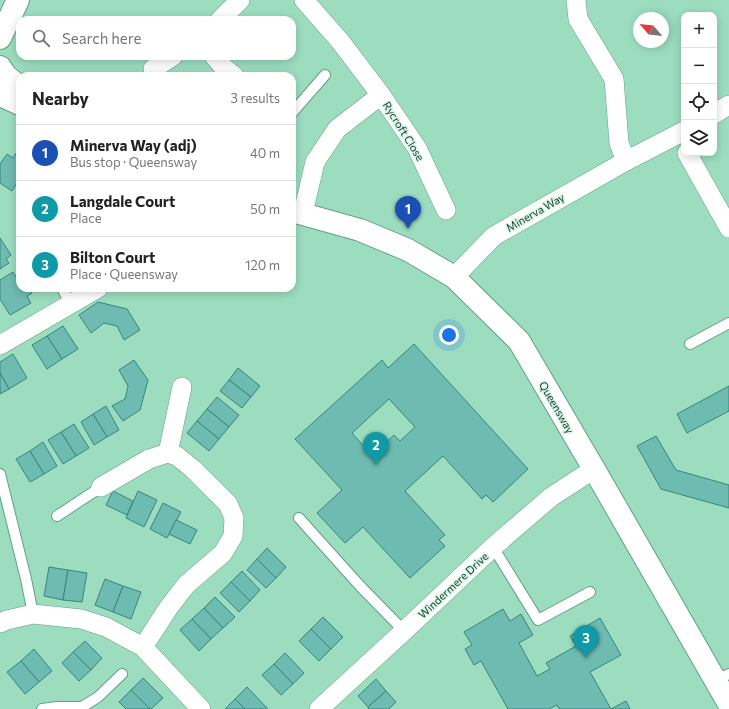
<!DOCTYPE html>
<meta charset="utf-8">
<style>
body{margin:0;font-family:Commissioner,sans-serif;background:#f2f2f2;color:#222}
.controls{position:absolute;right:12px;top:12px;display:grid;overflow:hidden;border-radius:8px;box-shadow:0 2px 10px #0003}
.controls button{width:36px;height:36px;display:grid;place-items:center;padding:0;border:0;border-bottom:1px solid #e0e0e0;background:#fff;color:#222;font:20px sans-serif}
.compass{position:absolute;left:633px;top:12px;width:36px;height:36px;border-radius:50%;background:#fff;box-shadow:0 2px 10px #0003;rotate:298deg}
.you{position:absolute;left:449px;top:335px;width:14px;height:14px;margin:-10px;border:3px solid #fff;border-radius:50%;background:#1a73e8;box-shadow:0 0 0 6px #1a73e833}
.badge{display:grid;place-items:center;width:26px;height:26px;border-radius:50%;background:#ea580c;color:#fff;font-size:13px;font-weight:700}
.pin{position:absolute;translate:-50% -33px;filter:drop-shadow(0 1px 2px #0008)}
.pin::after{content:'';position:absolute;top:21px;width:14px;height:12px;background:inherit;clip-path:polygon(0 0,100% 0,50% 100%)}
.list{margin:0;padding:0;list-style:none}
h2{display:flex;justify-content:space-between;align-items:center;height:52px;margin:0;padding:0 16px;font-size:17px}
h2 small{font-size:13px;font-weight:400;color:#767676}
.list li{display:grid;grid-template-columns:26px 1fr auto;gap:12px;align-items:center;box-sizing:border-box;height:56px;padding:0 16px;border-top:1px solid #e0e0e0}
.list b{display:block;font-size:15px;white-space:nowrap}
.list p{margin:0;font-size:13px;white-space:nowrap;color:#767676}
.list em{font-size:13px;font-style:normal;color:#767676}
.icon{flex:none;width:22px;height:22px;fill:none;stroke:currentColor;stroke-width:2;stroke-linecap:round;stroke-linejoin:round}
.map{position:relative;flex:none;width:729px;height:709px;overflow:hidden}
.search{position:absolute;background:#fff;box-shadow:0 2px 10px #0003;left:16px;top:16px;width:280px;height:44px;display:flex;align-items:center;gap:10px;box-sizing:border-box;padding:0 14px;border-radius:12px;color:#767676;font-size:15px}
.panel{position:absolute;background:#fff;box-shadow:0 2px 10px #0003;left:16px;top:72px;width:280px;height:220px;border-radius:12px}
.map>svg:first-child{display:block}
.building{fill:#6ebbb1;stroke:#36857c;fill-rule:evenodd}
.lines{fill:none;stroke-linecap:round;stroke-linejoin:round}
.service-casing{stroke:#61a185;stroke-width:12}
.minor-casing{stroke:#61a185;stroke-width:20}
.tertiary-casing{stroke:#61a185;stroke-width:24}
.service{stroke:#fff;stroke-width:10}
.minor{stroke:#fff;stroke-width:19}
.tertiary{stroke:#fff;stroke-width:22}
.labels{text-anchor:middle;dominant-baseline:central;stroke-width:3;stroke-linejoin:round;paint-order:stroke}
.street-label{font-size:11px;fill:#1f3a2e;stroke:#d6f6e7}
</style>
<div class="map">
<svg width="729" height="709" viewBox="0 0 729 709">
<rect width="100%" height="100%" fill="#9cddc0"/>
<g class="building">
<path d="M20,147V178L12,191L0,183V164L7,154L13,158Z"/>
<path d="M0,238L11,255L6,259L9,263L0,269Z"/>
<path d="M13,272L16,277L20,274V288H29L32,293L27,296L31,303L10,315L0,299V280Z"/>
<path d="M98,302L127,309L140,330L124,340L117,326L104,323L91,333L79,315Z"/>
<path d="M63,326L78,349L62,359L47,336Z"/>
<path d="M47,336L62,359L47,369L32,345Z"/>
<path d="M414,344L528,469L493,502L486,495L482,499L443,456L405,491L445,535L439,540L445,546L410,578L363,527L345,543L317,513L342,490L295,439L382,360L388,368ZM389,399L415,427L400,441L394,435L380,448L385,454L377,461L352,433Z"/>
<path d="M13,354L27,378L9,389L0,373V362Z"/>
<path d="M134,360L148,380L140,410L123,421L112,406L125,399L128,386L119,370Z"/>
<path d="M238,368L260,386L251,397L229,380Z"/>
<path d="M0,373L9,389L0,394Z"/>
<path d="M229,380L251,397L242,408L220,391Z"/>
<path d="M729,386V411L687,433L677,414Z"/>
<path d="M217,397L239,415L229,427L207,409Z"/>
<path d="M106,406L119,430L107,437L93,414Z"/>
<path d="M207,409L229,427L219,439L197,421Z"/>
<path d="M93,414L107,437L94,445L81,422Z"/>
<path d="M197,421L219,439L209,451L187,433Z"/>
<path d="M74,424L89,448L76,456L61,432Z"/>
<path d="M61,432L76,456L63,464L48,440Z"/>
<path d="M656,436L676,470L729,485V508L661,489L637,446Z"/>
<path d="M43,442L57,466L44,474L30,451Z"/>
<path d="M30,451L44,474L30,482L16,459Z"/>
<path d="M113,491L133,501L127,515L106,505Z"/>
<path d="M138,491L157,500L144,527L126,518Z"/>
<path d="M163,503L181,512L167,538L150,529Z"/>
<path d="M176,520L197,530L190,544L169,534Z"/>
<path d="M267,548L286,567L276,578L257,559Z"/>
<path d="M257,559L276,578L266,588L247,570Z"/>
<path d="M49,567L68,570L63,600L44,596Z"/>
<path d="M68,570L87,573L82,602L63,600Z"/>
<path d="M242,571L260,590L250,601L231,582Z"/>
<path d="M105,579L123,586L113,612L95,605Z"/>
<path d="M231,582L250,601L239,612L220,593Z"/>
<path d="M123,586L141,592L131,619L113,612Z"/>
<path d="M215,597L235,617L223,628L204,608Z"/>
<path d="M204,608L223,628L211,639L192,619Z"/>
<path d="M503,609L510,621L521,614L533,635L519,643L537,676L550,669L546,663L576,646L570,636L600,618L621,655L590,672L611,709H559L557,705L549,709H508L481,661L474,665L465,649L472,645L464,632Z"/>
<path d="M323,617L343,637L331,649L311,629Z"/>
<path d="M192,619L211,639L199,651L180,630Z"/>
<path d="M311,629L331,649L319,661L299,641Z"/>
<path d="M85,641L102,658L91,670L73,652Z"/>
<path d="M34,649L52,671L39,682L21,661Z"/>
<path d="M73,652L91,670L79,681L62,663Z"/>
<path d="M285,653L304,673L293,684L274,664Z"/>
<path d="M21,661L39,682L25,694L7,672Z"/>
<path d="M274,664L293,684L281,695L262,675Z"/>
<path d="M143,678L163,698L151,709H150L131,690Z"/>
<path d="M376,679L386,691L368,707L358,696Z"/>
<path d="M247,687L267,708V709H245L235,699Z"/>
<path d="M131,690L150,709H126L119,702Z"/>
<path d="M386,691L396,702L389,709H369L368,707Z"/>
<path d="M235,699L245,709H225Z"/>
<path d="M626,701L630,709H611Z"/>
</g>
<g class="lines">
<defs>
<g id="service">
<path d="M292,113L325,75"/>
<path d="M62,288L71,304"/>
<path d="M690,344L729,323"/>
<path d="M0,474L26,579L33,614"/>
<path d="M57,516L101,487"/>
<path d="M299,518L360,586L404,631"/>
<path d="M493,547L538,620L590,592"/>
<path d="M715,680L729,674"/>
<path d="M42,709L57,707H82L98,697L122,674"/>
</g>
<g id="minor">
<path d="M304,0L340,41L381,95L417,148L446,210"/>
<path d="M576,0L578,19L614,79L619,143L626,161"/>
<path d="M220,20L240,0"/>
<path d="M214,56L224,68L234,76"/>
<path d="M153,69L173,56"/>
<path d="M714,114L729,105"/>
<path d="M687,153L729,228"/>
<path d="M303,213L315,162L337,129L381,95"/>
<path d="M454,277L494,236L626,161L684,131"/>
<path d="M0,345L98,288"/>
<path d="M168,453L182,387"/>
<path d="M101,487L149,459L168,453L177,456L193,469L228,504L234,518L233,536L223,553L186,585L169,607L143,647"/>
<path d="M0,623L7,620L33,614L81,619L106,627L143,647L201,709"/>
<path d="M319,709L404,631L493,547L551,497L594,469"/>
</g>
<g id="tertiary">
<path d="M0,38L18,0"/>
<path d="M0,67L6,76L20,87"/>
<path d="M0,95L20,104"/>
<path d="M292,211L360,230L408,250L454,277L519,341L594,469L729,704"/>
</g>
</defs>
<use href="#service" class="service-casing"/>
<use href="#minor" class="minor-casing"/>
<use href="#tertiary" class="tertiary-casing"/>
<use href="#service" class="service"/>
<use href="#minor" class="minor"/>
<use href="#tertiary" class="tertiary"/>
</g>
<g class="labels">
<g class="street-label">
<text transform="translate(404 131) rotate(58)">Rycroft Close</text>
<text transform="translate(535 212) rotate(-30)">Minerva Way</text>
<text transform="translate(557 407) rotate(60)">Queensway</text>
<text transform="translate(453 585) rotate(-43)">Windermere Drive</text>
</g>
</g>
</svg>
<div class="controls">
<button>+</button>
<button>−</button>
<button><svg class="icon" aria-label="locate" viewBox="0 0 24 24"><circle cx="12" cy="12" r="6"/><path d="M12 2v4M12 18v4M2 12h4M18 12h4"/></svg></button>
<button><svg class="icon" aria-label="layers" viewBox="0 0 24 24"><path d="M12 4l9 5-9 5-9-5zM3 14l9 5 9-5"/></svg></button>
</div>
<svg class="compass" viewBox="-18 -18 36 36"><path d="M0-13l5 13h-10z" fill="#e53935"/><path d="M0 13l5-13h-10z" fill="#767676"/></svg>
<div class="you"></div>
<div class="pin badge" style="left:408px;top:229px;background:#1a4fb4">1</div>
<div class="pin badge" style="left:376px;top:465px;background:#0f9aa8">2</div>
<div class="pin badge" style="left:586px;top:658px;background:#0f9aa8">3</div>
<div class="search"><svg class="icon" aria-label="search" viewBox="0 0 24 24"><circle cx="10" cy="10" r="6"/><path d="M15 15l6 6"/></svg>Search here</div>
<section class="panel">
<h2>Nearby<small>3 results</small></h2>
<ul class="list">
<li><span class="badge" style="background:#1a4fb4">1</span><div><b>Minerva Way (adj)</b><p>Bus stop · Queensway</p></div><em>40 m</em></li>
<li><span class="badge" style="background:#0f9aa8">2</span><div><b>Langdale Court</b><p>Place</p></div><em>50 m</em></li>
<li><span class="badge" style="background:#0f9aa8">3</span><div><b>Bilton Court</b><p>Place · Queensway</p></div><em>120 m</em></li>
</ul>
</section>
</div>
